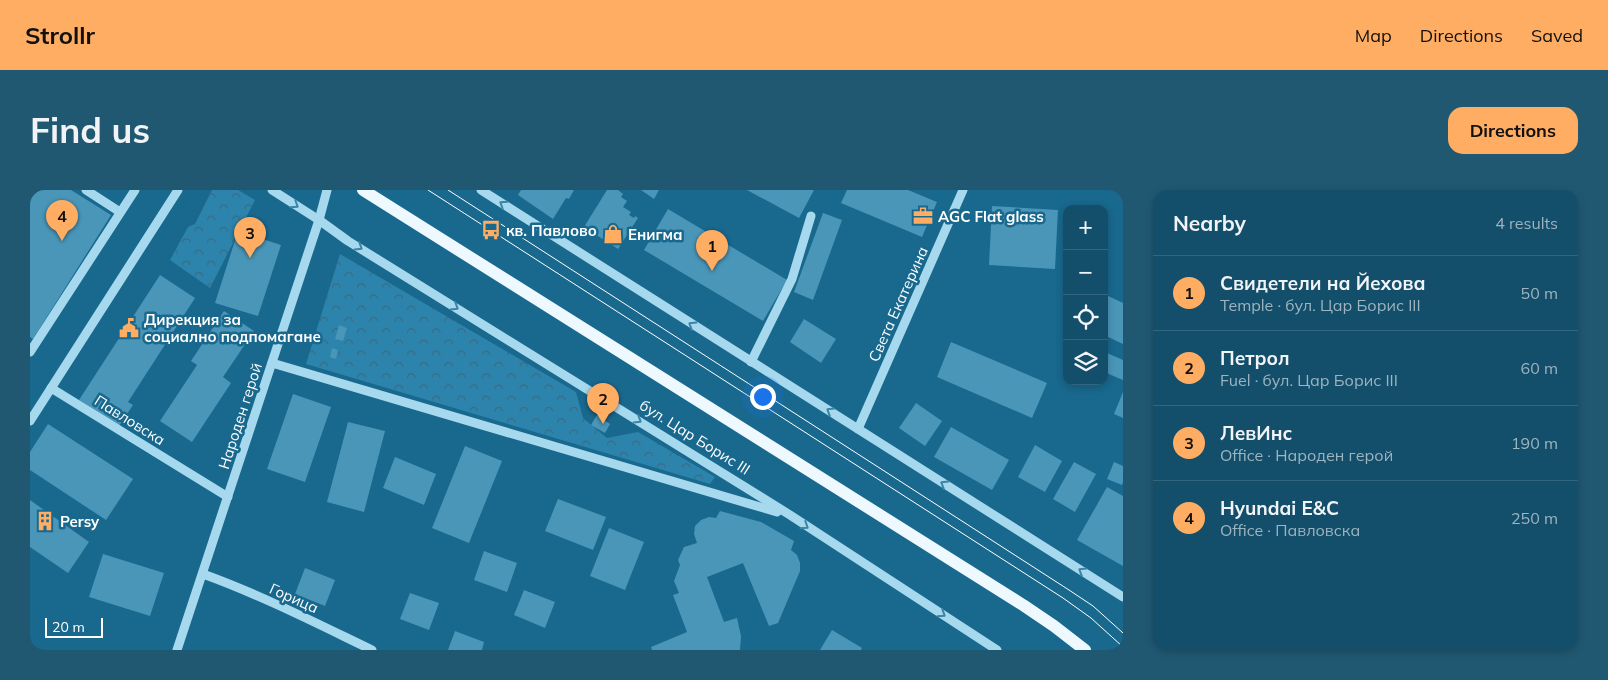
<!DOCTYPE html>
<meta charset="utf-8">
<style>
body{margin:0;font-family:Mulish,sans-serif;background:#205872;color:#f1f3f6}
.controls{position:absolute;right:15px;top:15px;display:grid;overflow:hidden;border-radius:10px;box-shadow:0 2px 8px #0003}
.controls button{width:45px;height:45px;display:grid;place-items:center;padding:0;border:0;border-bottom:1px solid #32657e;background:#134e6a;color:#f1f3f6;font:25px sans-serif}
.scale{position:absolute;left:15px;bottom:12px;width:58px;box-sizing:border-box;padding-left:5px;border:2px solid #fff;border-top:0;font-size:14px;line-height:18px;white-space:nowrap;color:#fff;-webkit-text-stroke:4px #19688e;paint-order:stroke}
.you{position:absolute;left:732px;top:206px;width:18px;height:18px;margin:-12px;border:4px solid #fff;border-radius:50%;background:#1a73e8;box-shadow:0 0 0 8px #1a73e833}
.badge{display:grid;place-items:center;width:32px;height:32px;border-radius:50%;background:#ffad63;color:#111;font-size:16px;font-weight:700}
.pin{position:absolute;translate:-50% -41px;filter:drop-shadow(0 1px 2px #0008)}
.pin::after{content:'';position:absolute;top:26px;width:18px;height:15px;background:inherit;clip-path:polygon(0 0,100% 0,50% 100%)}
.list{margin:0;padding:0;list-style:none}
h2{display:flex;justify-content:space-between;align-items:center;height:65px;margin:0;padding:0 20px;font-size:21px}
h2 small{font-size:16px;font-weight:400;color:#9db4c1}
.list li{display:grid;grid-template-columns:32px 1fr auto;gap:15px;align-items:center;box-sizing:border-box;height:75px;padding:0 20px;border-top:1px solid #32657e}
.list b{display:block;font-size:19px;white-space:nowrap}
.list p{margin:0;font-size:16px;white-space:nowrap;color:#9db4c1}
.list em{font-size:16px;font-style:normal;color:#9db4c1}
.icon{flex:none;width:28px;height:28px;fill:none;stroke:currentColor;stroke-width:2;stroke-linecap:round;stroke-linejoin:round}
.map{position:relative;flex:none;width:1093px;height:460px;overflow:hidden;border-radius:15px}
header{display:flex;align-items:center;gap:30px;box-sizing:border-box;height:70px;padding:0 25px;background:#ffad63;color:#111}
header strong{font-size:24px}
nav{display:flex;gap:28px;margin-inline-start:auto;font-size:18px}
.intro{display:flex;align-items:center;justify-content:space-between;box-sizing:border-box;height:120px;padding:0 30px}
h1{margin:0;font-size:35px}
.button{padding:12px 22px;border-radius:15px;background:#ffad63;color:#111;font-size:18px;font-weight:700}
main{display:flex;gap:30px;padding:0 30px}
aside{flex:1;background:#134e6a;border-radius:15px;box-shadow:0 2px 8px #0003}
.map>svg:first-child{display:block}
.forest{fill:url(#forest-crowns)}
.building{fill:#4a96b9}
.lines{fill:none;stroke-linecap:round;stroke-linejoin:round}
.minor{stroke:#a6d8ee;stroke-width:9}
.major{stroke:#edf8ff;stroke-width:12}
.tram{stroke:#fff;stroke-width:1}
.oneway{stroke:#3c84a6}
.labels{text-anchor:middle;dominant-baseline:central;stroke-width:5;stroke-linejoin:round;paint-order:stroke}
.poi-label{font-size:15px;font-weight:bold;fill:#fff;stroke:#19688e;text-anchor:start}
.street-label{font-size:15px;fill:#fff;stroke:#19688e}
</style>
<header>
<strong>Strollr</strong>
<nav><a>Map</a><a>Directions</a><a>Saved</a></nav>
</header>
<div class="intro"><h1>Find us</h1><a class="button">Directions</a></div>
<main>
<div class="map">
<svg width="1093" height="460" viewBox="0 0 1093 460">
<defs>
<pattern id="forest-crowns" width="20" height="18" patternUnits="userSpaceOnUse" patternTransform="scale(1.25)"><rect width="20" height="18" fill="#2c84ac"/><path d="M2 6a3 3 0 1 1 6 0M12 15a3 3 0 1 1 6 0" fill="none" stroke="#3a6b81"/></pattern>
</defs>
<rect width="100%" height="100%" fill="#19688e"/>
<g class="forest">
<path d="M182,0H208L225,10L180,98L140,70L158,37L165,34Z"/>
<path d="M310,64L546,202L553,228L577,248L608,242L685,287L680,294L276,174Z"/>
</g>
<g class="building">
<path d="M0,0H41L81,25L3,149L0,147Z"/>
<path d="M491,0H544L539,9L536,8L523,29L488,5Z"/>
<path d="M577,0H588L593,4L591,7L597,11L593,17L601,22L599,25L604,28L605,26L608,28L588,59L554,37Z"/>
<path d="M611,0H629L624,9Z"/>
<path d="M717,0H784L769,28Z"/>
<path d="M817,0H878L907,12L892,47L811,13Z"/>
<path d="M962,16L1028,20L1025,79L959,75Z"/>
<path d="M638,19L757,90L733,131L614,60Z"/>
<path d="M793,23L812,30L783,110L764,102Z"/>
<path d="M208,41L251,55L228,126L185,113Z"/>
<path d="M130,85L165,108L98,212L103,215L89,236L49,210Z"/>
<path d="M1074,104L1093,113V154L1074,145Z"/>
<path d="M194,121L224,141L193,187L201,193L162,252L130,231L167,175L161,171Z"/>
<path d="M774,129L806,149L791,173L760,152Z"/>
<path d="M309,135L317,138L313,151L305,149Z"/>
<path d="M921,152L1017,193L1002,228L907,187Z"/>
<path d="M302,158L308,160L306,169L300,167Z"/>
<path d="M1077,163L1093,170V190L1074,182V169Z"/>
<path d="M1093,202V228L1084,224Z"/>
<path d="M263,204L301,217L275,292L237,279Z"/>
<path d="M886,213L912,231L895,256L869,238Z"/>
<path d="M567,225L580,234L575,243L561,235Z"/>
<path d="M318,232L355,241L334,322L297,312Z"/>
<path d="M18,234L103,289L76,330L0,280V262Z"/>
<path d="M921,237L979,270L962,300L904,267Z"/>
<path d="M1005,255L1032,271L1015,302L988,287Z"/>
<path d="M435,256L472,271L439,353L402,338Z"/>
<path d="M365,267L406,284L394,315L353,298Z"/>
<path d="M1044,272L1066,284L1045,322L1023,309Z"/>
<path d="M1084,272L1093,276V292L1092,295L1077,289Z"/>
<path d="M1077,297L1093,306V376L1047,350Z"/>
<path d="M528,309L576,327L563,360L515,341Z"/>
<path d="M0,310L59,352L38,383L0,357Z"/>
<path d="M690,321L731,332L764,351L761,360L767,365L770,373V381L748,433L739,436L713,373L677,387L694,432L707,428L711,446L710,460H622L621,457L657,442L643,405L649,403L644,391L650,375L648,370L654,357L667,353L664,344L665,336L671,330L679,327L686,328Z"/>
<path d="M579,338L614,352L595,400L560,386Z"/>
<path d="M454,361L487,373L477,402L444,390Z"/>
<path d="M73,364L134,383L120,426L59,407Z"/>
<path d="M275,378L305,390L295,416L265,404Z"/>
<path d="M494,400L525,412L515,438L484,425Z"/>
<path d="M380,403L409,413L399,440L370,429Z"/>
<path d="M802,440L832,458L831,460H790Z"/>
<path d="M425,441L454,452L452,460H418Z"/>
</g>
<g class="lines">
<g class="minor">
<path d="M56,0L90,22"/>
<path d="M242,0L289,30L318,51L760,325L967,460"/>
<path d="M451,0L1093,407"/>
<path d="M0,162L105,0"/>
<path d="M721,172L762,89L781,26"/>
<path d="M242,173L747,322"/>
<path d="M21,198L198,307"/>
<path d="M0,231L148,0"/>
<path d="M828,239L933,0"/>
<path d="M173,384C231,405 286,433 342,460"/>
<path d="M147,460L289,30L297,0"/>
</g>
<path class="major" d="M333,0L993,415L1024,436L1055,460"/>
<g class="tram">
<path d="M398,0L1033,408L1061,428L1093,457"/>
<path d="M418,0L1039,400L1063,416L1093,443"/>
</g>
</g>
<defs><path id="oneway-chevron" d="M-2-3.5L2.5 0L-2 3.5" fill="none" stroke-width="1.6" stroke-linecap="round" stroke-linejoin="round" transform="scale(1.25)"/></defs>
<g class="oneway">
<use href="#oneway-chevron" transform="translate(473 14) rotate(-147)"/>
<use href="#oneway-chevron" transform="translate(265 15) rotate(33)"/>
<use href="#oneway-chevron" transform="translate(329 57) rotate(32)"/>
<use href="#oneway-chevron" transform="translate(425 117) rotate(32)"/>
<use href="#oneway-chevron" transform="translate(662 135) rotate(-148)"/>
<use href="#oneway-chevron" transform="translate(800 221) rotate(-148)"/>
<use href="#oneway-chevron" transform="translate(608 230) rotate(32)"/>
<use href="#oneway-chevron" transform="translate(914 294) rotate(-148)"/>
<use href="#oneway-chevron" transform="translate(775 336) rotate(33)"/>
<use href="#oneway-chevron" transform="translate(1052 381) rotate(-148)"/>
<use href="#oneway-chevron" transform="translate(912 424) rotate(33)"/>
</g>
<defs>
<symbol id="office-bare" viewBox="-9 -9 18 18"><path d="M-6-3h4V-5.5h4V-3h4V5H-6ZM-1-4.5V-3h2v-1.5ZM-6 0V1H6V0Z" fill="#ffad63" stroke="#19688e" stroke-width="2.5" paint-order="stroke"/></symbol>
<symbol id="bus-bare" viewBox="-9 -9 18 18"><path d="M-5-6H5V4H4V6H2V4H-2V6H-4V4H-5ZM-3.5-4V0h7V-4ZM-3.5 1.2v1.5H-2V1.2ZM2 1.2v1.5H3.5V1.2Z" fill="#ffad63" stroke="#19688e" stroke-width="2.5" paint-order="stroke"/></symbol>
<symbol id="shop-bare" viewBox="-9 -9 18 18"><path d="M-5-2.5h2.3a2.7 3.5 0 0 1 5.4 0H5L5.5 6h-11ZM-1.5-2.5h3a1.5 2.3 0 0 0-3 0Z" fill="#ffad63" stroke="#19688e" stroke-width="2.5" paint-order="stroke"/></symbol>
<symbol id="civic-bare" viewBox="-9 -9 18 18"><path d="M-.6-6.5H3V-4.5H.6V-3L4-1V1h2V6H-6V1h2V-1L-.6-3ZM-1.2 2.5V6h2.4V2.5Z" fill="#ffad63" stroke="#19688e" stroke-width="2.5" paint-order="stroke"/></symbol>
<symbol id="building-bare" viewBox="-9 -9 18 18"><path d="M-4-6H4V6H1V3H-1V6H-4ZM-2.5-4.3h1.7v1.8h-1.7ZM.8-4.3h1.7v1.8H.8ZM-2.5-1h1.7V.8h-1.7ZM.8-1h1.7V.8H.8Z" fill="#ffad63" stroke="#19688e" stroke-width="2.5" paint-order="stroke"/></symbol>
</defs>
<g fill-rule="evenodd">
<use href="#office-bare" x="879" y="12" width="28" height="28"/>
<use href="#bus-bare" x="447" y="26" width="28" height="28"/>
<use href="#shop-bare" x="569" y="30" width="28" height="28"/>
<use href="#civic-bare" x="85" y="124" width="28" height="28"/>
<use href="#building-bare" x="1" y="317" width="28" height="28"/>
</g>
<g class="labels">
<g class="poi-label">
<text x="908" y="26">AGC Flat glass</text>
<text x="476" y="40">кв. Павлово</text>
<text x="598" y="44">Енигма</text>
<text x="114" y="129">Дирекция за<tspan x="114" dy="17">социално подпомагане</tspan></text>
<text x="30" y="331">Persy</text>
</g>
<g class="street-label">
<text transform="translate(868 114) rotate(-66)">Света Екатерина</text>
<text transform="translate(210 226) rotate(-72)">Народен герой</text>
<text transform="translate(100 230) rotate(32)">Павловска</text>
<text transform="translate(665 247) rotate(32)">бул. Цар Борис III</text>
<text transform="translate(264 408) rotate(24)">Горица</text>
</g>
</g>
</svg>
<div class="controls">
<button>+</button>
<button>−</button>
<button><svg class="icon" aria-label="locate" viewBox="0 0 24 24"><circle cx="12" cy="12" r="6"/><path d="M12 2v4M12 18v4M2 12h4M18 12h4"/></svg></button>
<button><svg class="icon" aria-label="layers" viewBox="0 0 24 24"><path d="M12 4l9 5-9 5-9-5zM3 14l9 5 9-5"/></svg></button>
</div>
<div class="scale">20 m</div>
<div class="you"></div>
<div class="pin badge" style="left:682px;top:81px">1</div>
<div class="pin badge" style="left:573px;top:234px">2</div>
<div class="pin badge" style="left:220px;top:68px">3</div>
<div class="pin badge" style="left:32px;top:51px">4</div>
</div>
<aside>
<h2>Nearby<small>4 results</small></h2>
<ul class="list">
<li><span class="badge">1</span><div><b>Свидетели на Йехова</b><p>Temple · бул. Цар Борис III</p></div><em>50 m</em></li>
<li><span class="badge">2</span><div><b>Петрол</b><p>Fuel · бул. Цар Борис III</p></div><em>60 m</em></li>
<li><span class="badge">3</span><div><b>ЛевИнс</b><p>Office · Народен герой</p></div><em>190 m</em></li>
<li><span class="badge">4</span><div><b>Hyundai E&amp;C</b><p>Office · Павловска</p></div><em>250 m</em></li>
</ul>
</aside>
</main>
